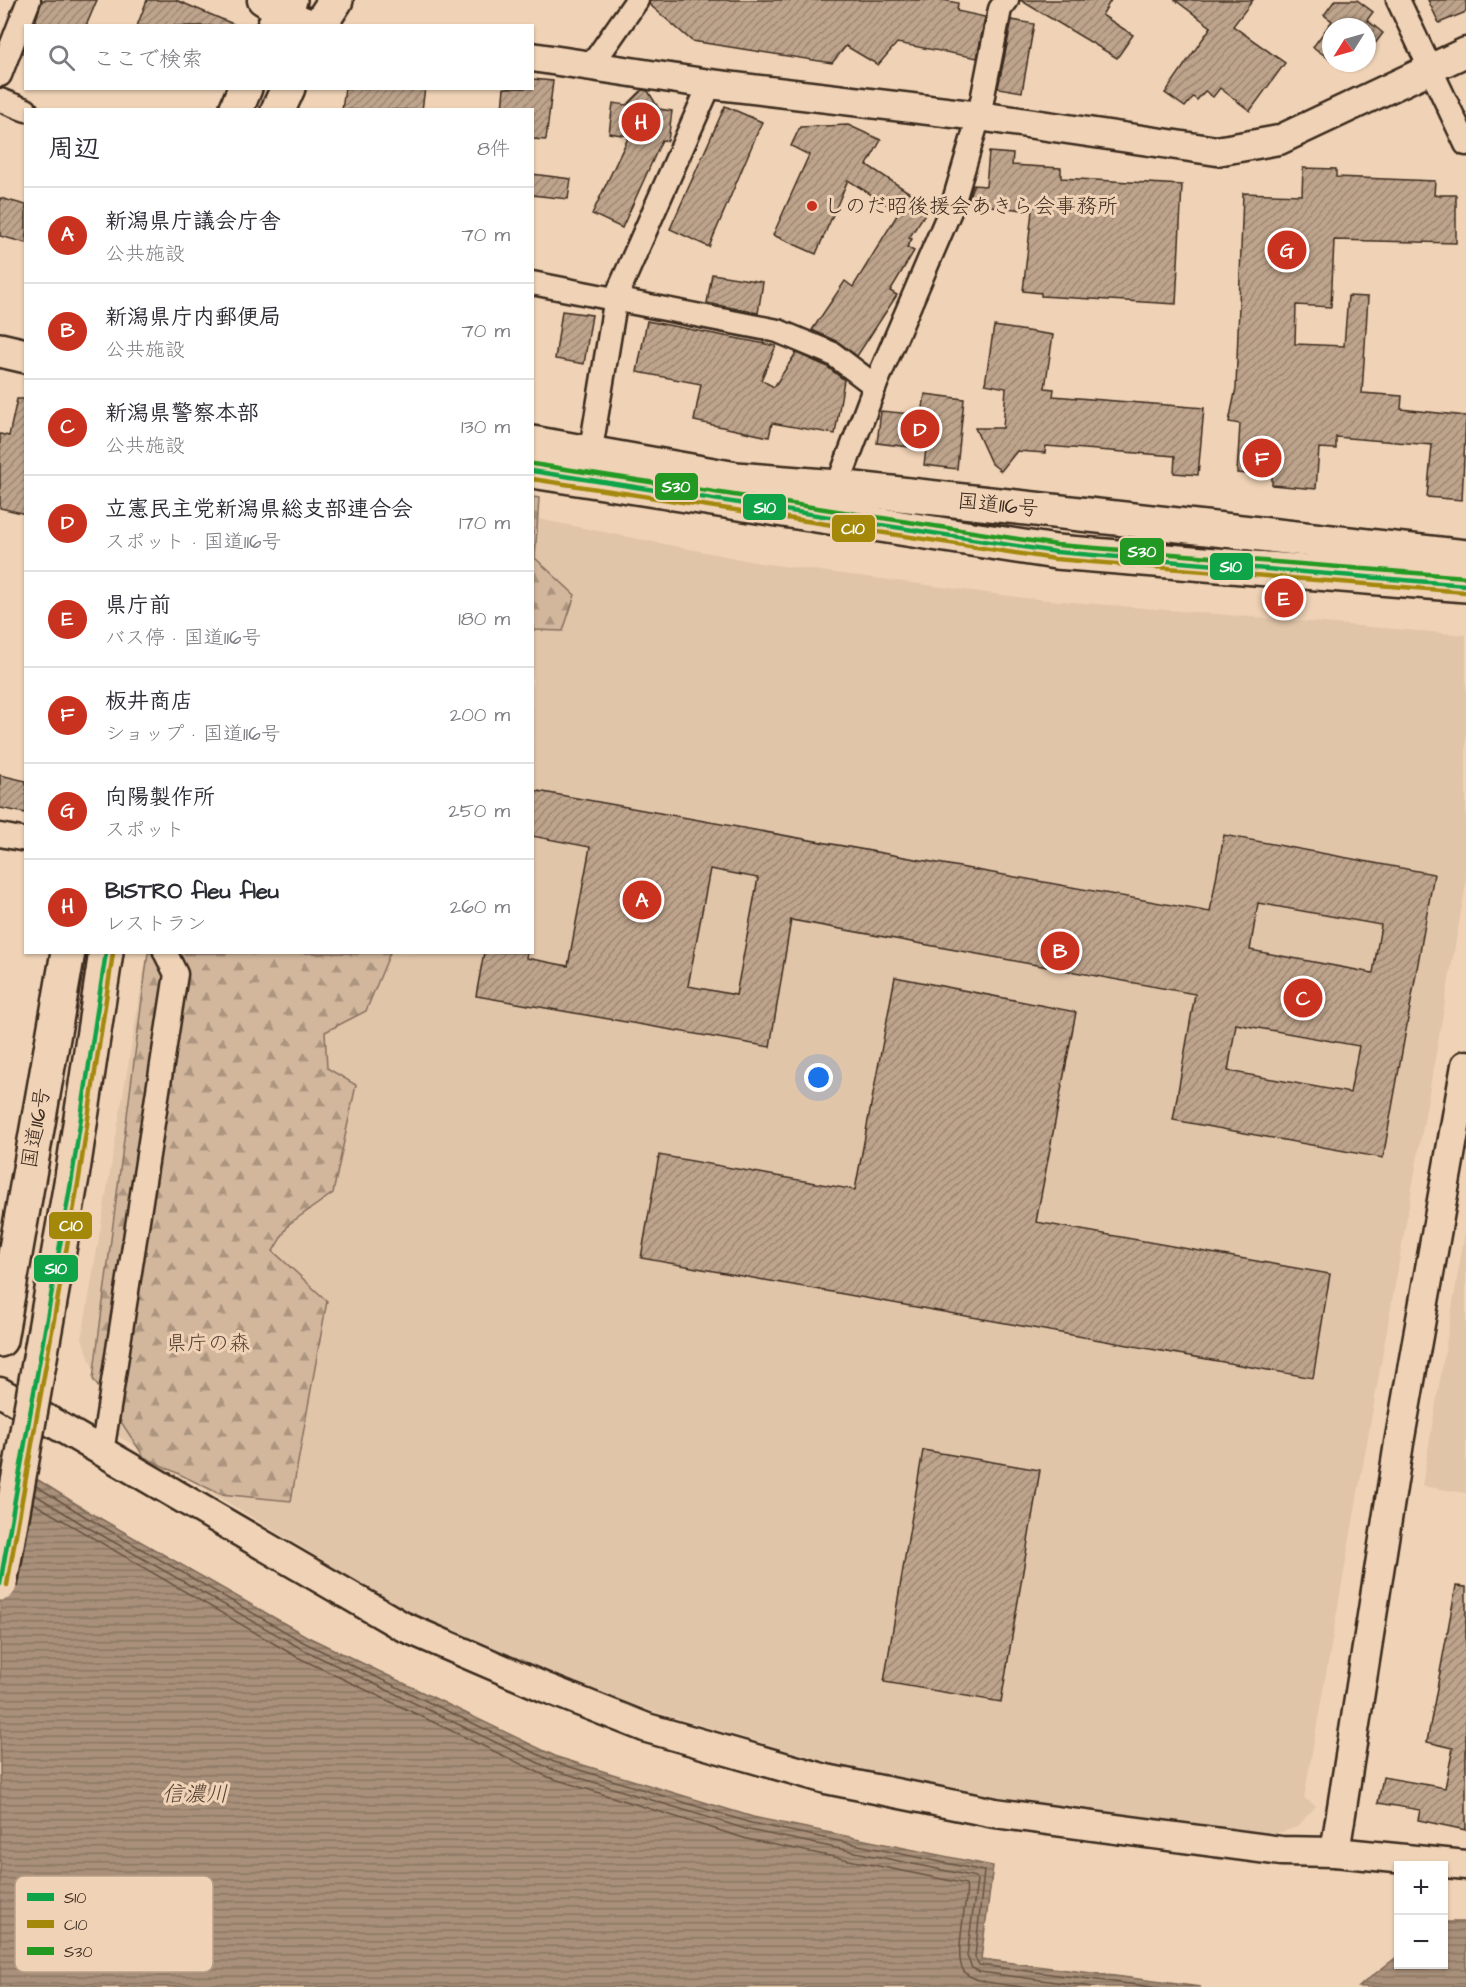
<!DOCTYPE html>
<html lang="ja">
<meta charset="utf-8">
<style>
body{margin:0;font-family:"Architects Daughter","Klee One",sans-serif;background:#f7f7f7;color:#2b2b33}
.controls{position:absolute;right:18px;bottom:18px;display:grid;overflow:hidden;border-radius:0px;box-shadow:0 2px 4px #0004}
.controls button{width:54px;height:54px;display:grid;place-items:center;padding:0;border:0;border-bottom:2px solid #e1e1e2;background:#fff;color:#2b2b33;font:30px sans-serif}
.compass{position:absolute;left:1322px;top:18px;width:54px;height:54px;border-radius:50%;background:#fff;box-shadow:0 2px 4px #0004;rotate:233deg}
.you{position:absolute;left:819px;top:1078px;width:21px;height:21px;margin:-15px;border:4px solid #fff;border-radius:50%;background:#1a73e8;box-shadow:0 0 0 9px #1a73e833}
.badge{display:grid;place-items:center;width:39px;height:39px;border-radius:50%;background:#c8321e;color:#fff;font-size:20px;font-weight:700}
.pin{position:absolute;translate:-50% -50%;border:3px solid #fff;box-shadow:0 2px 6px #0006}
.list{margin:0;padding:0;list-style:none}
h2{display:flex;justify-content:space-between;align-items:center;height:78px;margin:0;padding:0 24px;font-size:26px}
h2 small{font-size:20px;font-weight:400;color:#7c7c81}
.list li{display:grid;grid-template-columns:39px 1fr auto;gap:18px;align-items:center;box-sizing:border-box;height:96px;padding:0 24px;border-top:2px solid #e1e1e2}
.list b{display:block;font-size:22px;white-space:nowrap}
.list p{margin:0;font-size:20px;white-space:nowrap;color:#7c7c81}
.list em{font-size:20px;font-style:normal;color:#7c7c81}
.icon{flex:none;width:33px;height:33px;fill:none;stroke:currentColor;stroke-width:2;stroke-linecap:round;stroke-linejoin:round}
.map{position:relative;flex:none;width:1466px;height:1987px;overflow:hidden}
.search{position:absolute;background:#fff;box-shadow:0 2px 4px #0004;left:24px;top:24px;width:510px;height:66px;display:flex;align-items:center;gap:15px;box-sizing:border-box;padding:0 21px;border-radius:0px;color:#7c7c81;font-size:22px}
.panel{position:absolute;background:#fff;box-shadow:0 2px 4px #0004;left:24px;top:108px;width:510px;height:846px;border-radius:0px}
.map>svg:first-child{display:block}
.built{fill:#e1c5a9}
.forest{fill:url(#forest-firs);stroke:#86705e;stroke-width:1.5}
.water{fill:url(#water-rules);stroke:#7c6755;stroke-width:1.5}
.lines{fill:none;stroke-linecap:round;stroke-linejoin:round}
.shore{stroke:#675343;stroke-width:1.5}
.building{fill:url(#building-hatch);stroke:#3b2a1e;stroke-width:1.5;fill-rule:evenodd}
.minor-casing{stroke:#3b2a1e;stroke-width:27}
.tertiary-casing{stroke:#3b2a1e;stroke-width:33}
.primary-casing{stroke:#3b2a1e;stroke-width:38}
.trunk-casing{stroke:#3b2a1e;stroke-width:38}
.minor{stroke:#f0d3b6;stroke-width:22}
.tertiary{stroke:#f0d3b6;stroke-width:28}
.primary{stroke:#f0d3b6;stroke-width:33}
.trunk{stroke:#f0d3b6;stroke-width:33}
.trunk-bridge-casing{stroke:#3b2a1e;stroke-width:38;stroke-linecap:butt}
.trunk-bridge{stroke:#f0d3b6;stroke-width:33}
.bus-1-casing{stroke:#f0d3b6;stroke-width:9}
.bus-2-casing{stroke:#f0d3b6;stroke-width:9}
.bus-3-casing{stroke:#f0d3b6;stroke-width:9}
.bus-1{stroke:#0fa447;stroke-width:4.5}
.bus-2{stroke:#a4880a;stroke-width:4.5}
.bus-3{stroke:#292;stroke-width:4.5}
.poi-dot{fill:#c8321e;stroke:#f0d3b6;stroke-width:2}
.labels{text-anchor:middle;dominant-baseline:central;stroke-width:6;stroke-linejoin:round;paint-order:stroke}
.poi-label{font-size:21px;fill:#3b2a1e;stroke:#f0d3b6;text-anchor:start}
.street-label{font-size:21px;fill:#3b2a1e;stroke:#f0d3b6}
.park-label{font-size:21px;fill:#523f31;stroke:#f0d3b6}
.water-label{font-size:22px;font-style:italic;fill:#513e30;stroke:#f0d3b6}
.key{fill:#f0d3b6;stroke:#baa088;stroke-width:1.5}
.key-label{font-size:16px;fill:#3b2a1e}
.line-badge{stroke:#f0d3b6;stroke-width:2}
.badge-label{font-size:16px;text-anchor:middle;font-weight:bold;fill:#fff}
</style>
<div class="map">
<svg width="1466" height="1987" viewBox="0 0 1466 1987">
<defs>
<pattern id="forest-firs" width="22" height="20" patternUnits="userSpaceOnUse" patternTransform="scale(1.5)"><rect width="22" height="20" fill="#d2b79d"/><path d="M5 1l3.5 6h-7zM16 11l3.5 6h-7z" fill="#ac957f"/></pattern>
<pattern id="water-rules" width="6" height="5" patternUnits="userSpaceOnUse" patternTransform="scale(1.5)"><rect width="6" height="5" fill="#a8907a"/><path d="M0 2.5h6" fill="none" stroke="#8a7663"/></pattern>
<pattern id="building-hatch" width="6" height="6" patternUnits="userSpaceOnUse" patternTransform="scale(1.5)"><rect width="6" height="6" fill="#bea48c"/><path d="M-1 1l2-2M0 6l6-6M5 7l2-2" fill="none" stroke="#9c8672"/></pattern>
</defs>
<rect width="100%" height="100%" fill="#f0d3b6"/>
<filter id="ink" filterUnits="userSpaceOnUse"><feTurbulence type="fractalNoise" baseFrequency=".0167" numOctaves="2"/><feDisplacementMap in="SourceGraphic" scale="12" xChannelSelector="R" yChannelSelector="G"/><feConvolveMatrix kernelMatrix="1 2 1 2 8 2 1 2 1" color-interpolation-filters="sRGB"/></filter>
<g filter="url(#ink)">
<g class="built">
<path d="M533,518L760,563L1025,598L1466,635V884L1304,1798L1316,1806L1297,1827L1269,1836L1002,1798L833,1763L655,1712L550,1676L408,1612L118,1436L82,1338L147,953L532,952Z"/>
<path d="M1466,1226V1493L1422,1486Z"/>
</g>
<g class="forest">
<path d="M533,497L539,498L535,558L575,595L563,631L533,630Z"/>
<path d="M148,953H390L366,1011L325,1032L327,1068L356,1085L333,1193L289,1224L273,1251L327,1301L291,1501L220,1494L144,1457L93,1379Z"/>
</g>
<g class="water">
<path d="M0,1456L89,1512L308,1637L557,1757L753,1817L993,1866L981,1959L1201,1987H0Z"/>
<path d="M1444,1922H1466V1987H1358L1398,1956V1964H1444Z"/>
</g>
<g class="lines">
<g class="shore">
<path d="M36,1486L86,1517L305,1643L554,1762L751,1823L984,1871L975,1957L979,1965L1153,1987"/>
<path d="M34,1494L82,1524L302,1649L551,1769L749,1830L976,1877L977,1880L967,1956L972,1968L980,1972L1094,1987"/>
<path d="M33,1503L297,1657L548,1777L747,1839L966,1884C968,1892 965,1903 964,1911C955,1980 954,1978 1022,1987"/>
</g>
</g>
<g class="building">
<path d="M42,0H97L86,26H34Z"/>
<path d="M147,0H176L238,26H137Z"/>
<path d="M650,0H943L958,3L957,11L985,17L977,58L897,43L878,65L846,46L832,63L692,41L649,4Z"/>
<path d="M1020,0H1111L1102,15L1133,35L1117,58Z"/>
<path d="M1175,0H1253L1233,26L1285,63L1250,111L1220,88L1213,97L1205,91L1197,100L1193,97L1185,107L1165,93L1211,27Z"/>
<path d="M1335,0H1357L1373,12L1367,20L1383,33L1370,50L1367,47V27H1331V60L1313,47L1332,21L1324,15Z"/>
<path d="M1428,0H1466V12L1439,23Z"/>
<path d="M1012,20L1034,24L1022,92L998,88Z"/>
<path d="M532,79L553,81L546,140L532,139V110H502L504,88H532Z"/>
<path d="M345,88H425L422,110H342Z"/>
<path d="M642,90L648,91L659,109L672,111L668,141L662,140L622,228L592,214L629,136L609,133L613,103L627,105Z"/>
<path d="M725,106L762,122L709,247L670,229Z"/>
<path d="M848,125L881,140L867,165L930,206L909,238L912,239L907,247L914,251L890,291L897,295L857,356L838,342L812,330L845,281L853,287L899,212L848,180L816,254L773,235L809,155L791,146L800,127Z"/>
<path d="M989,152L1013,154L1012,165L1061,168V178L1182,185L1176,304L1041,296V293L1023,291L1032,211L967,203L973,185L986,186Z"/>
<path d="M1303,168L1336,169V177L1435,181L1434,195H1456V243L1334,240L1331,307L1296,305L1295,344L1344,346L1348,296L1368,297L1362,393L1402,396L1401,409L1466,416L1462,500L1427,497L1432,445L1336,437V449L1319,448L1316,489L1272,485V476L1237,473L1240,424L1229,422L1236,388L1243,193L1302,195Z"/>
<path d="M532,174L571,179L568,199L532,195Z"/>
<path d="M0,198L26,205V243L0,236Z"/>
<path d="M712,274L763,282L758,313L707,303Z"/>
<path d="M562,311L592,315L584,364L555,359Z"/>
<path d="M647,321L776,346L761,380L774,387L796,353L826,366L844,380L835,434L772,423L769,437L694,421L701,384L637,372Z"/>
<path d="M994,326L1053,335L1045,388L1054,389L1053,396L1204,408L1198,475L1174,473L1175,456L1046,446L1045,453L1017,451L1001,471L991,463L975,428H1003L1006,388L985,384Z"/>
<path d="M925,394L964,399L957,469L924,465L926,449L877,443L881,411L922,415Z"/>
<path d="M17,399H26V514L0,508V434L9,436Z"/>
<path d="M0,775L26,781V813L0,808Z"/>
<path d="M532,790L1210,912L1224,835L1434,874L1383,1158L1173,1120L1195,994L791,920L770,1047L476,996L484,952H527L526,958L568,966L590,847L532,836ZM710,869L758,878L736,995L688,986ZM1258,903L1381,925L1373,973L1250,950ZM1236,1024L1359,1046L1350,1093L1228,1071Z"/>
<path d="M895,977L1076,1012L1036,1222L1330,1274L1313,1378L641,1258L659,1155L855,1190Z"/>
<path d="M923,1450L1040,1470L1001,1702L884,1682Z"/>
<path d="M1456,1586L1466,1587V1830L1418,1820L1420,1810L1378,1803L1383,1777L1445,1788L1453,1748L1427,1742Z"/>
</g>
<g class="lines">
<defs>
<g id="minor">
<path d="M1398,0L1466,144"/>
<path d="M591,66L637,0"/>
<path d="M0,75L29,0"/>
<path d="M0,100L26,110"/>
<path d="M532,283L778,331L833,354L875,386"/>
<path d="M590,455L616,297L710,84"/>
<path d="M837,487L875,386L953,204L979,116L1000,9L1007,0"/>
<path d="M0,835L26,840"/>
<path d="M102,1453L176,974L165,952"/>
</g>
<g id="tertiary">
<path d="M262,0L282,13L317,26"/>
<path d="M532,57L710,84L979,116L1217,151L1279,140L1466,52"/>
<path d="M0,1392L402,1626L546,1688L647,1728L826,1779L995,1813L1281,1851L1335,1852L1466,1865"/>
<path d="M1335,1852L1399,1443L1466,1065"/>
</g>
<g id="primary">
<path d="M274,26L290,0"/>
<path d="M319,26L336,0"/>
<path d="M236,110L245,88"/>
<path d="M278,110L288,88"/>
<path d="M0,350L26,356"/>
</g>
<g id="trunk">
<path d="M532,443L736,479L837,487L1466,557"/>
<path d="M532,471L1056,552L1466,585"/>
<path d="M72,1177L106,952"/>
<path d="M0,1340L68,952"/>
</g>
</defs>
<use href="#minor" class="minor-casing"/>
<use href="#tertiary" class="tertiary-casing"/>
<use href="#primary" class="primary-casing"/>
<use href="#trunk" class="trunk-casing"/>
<use href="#minor" class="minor"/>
<use href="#tertiary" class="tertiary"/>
<use href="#primary" class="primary"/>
<use href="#trunk" class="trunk"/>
<defs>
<path id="trunk-bridge" d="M0,1584L72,1177"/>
</defs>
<use href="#trunk-bridge" class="trunk-bridge-casing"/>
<use href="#trunk-bridge" class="trunk-bridge"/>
<defs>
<g id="bus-1">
<path d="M532,471L1056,552L1466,585"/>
<path d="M0,1584L72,1177L106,952"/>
</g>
<g id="bus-2">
<path d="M532,479L1055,559L1465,592"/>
<path d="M7,1585L79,1178L113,953"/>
</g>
<path id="bus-3" d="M533,464L1057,545L1466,577"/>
</defs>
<use href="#bus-1" class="bus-1-casing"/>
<use href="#bus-2" class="bus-2-casing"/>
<use href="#bus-3" class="bus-3-casing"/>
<use href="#bus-1" class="bus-1"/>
<use href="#bus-2" class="bus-2"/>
<use href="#bus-3" class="bus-3"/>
</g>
</g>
<circle class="poi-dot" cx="812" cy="206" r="6"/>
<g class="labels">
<g class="poi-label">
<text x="824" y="206">しのだ昭後援会あきら会事務所</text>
</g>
<g class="street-label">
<text transform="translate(998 505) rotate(6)">国道116号</text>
<text transform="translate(36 1128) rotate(-80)">国道116号</text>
</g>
<g class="park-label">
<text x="208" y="1343">県庁の森</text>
</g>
<g class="water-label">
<text x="195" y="1794">信濃川</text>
</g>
</g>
<rect x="15" y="1876" width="198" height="96" rx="9" class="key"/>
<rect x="27" y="1893" width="27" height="8" fill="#0fa447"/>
<rect x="27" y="1920" width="27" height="8" fill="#a4880a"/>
<rect x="27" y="1947" width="27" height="8" fill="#292"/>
<g class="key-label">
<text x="64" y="1903">S10</text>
<text x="64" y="1930">C10</text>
<text x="64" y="1957">S30</text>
</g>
<g class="line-badge">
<rect x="654" y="472" width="45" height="29" rx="6" fill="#292"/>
<rect x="742" y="493" width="45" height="28" rx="6" fill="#0fa447"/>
<rect x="831" y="514" width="45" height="29" rx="6" fill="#a4880a"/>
<rect x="1119" y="537" width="46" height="29" rx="6" fill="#292"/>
<rect x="1209" y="552" width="45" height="29" rx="6" fill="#0fa447"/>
<rect x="48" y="1211" width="45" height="29" rx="6" fill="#a4880a"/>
<rect x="33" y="1254" width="46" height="29" rx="6" fill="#0fa447"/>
</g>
<g class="badge-label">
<text x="676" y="492">S30</text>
<text x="765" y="513">S10</text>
<text x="853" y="534">C10</text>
<text x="1142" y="557">S30</text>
<text x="1231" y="572">S10</text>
<text x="71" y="1231">C10</text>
<text x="56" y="1274">S10</text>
</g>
</svg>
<div class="controls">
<button>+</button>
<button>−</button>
</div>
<svg class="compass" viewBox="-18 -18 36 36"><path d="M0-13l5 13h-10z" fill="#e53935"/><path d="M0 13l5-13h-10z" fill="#7c7c81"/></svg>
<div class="you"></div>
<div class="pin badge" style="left:642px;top:900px">A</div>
<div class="pin badge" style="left:1060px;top:951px">B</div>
<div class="pin badge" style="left:1303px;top:998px">C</div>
<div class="pin badge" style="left:920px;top:429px">D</div>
<div class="pin badge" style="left:1284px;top:598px">E</div>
<div class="pin badge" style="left:1262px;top:458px">F</div>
<div class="pin badge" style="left:1287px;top:250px">G</div>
<div class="pin badge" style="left:641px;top:122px">H</div>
<div class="search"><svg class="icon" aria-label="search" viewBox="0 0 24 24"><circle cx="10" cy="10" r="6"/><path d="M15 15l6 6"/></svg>ここで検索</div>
<section class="panel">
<h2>周辺<small>8件</small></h2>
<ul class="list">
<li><span class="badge">A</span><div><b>新潟県庁議会庁舎</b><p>公共施設</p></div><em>70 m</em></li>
<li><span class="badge">B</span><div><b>新潟県庁内郵便局</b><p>公共施設</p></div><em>70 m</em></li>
<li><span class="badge">C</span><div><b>新潟県警察本部</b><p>公共施設</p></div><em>130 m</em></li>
<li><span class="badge">D</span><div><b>立憲民主党新潟県総支部連合会</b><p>スポット · 国道116号</p></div><em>170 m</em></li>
<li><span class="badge">E</span><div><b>県庁前</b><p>バス停 · 国道116号</p></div><em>180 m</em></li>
<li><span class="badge">F</span><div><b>板井商店</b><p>ショップ · 国道116号</p></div><em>200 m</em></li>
<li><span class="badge">G</span><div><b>向陽製作所</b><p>スポット</p></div><em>250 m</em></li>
<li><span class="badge">H</span><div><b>BISTRO fleu fleu</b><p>レストラン</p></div><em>260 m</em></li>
</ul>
</section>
</div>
